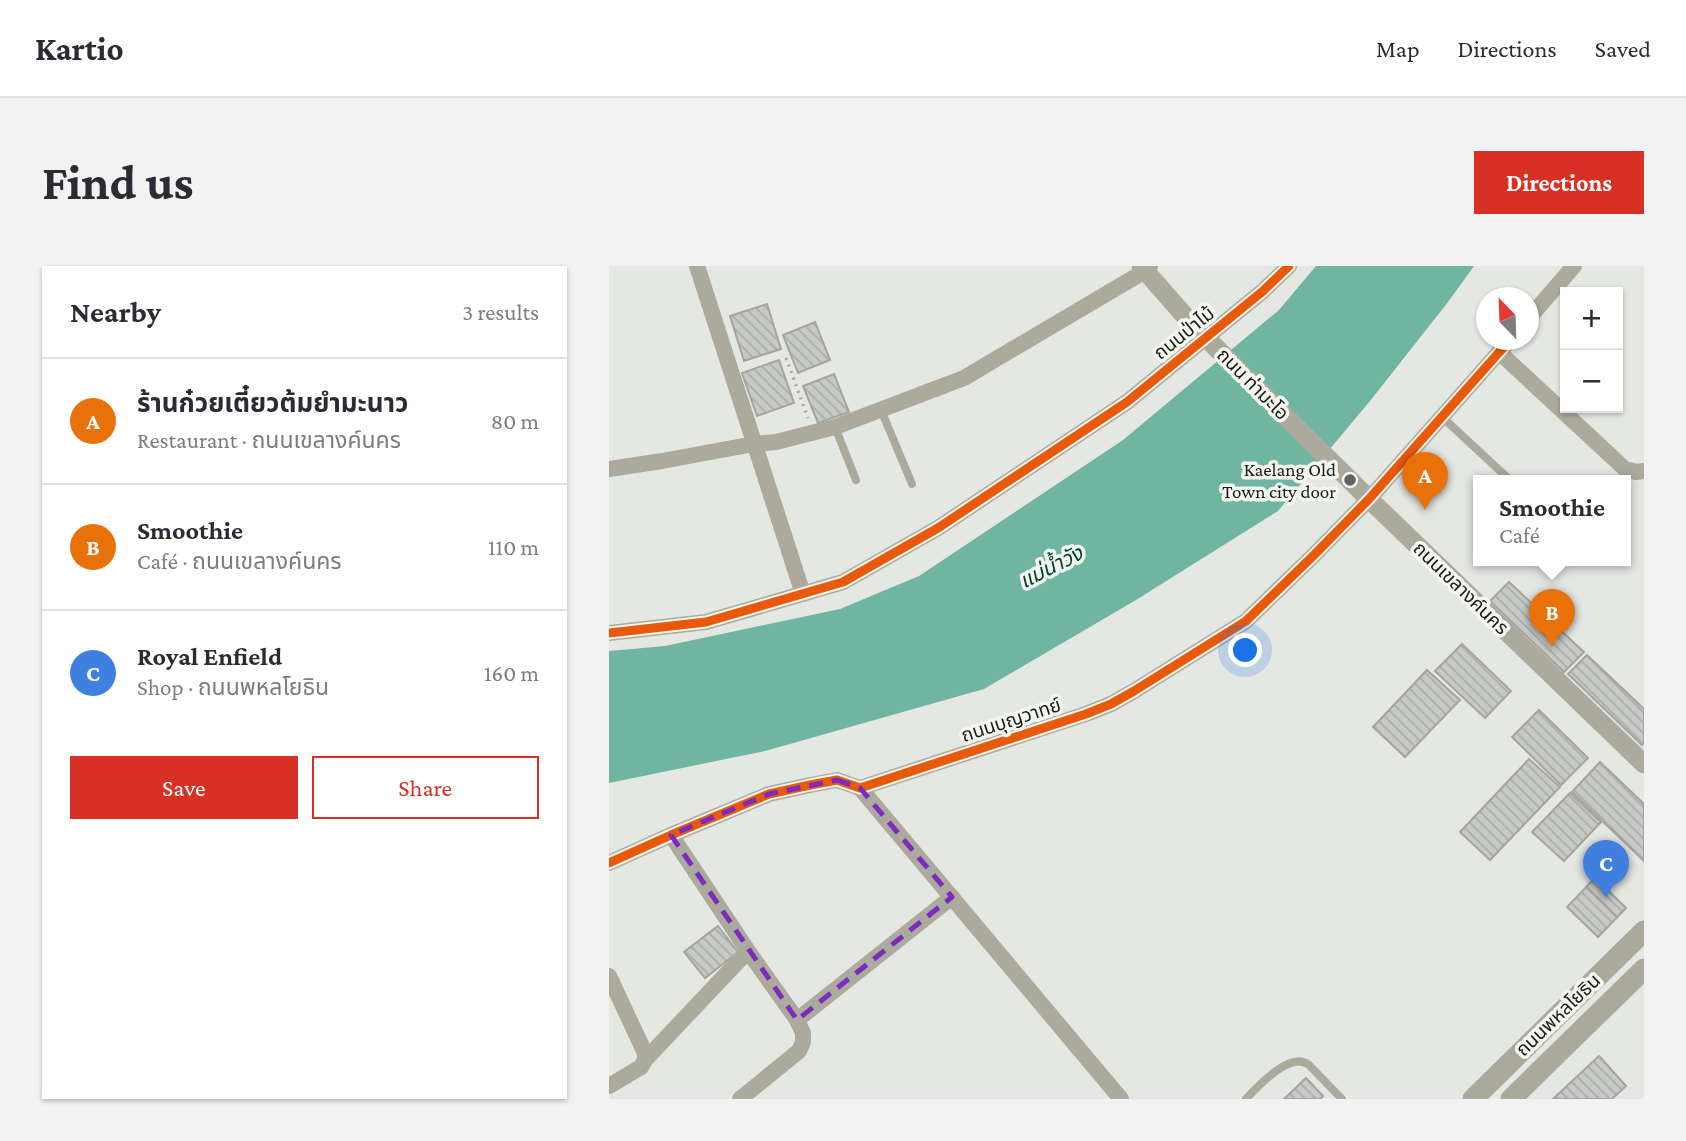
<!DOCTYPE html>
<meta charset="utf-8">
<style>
body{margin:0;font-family:"Crimson Pro","Noto Sans Thai",serif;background:#f2f2f3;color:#2b2b33}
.controls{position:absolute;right:21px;top:21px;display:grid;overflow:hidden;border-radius:0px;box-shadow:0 2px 5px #0004}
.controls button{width:63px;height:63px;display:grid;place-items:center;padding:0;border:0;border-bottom:2px solid #e1e1e2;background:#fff;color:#2b2b33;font:35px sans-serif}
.compass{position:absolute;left:867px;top:21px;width:63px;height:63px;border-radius:50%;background:#fff;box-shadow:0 2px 5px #0004;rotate:337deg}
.you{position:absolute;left:637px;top:385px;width:24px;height:24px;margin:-18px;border:5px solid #fff;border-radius:50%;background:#1a73e8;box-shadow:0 0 0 10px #1a73e833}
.badge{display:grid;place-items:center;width:46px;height:46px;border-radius:50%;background:#d93025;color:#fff;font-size:23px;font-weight:700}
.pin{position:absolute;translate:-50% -58px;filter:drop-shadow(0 2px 4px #0008)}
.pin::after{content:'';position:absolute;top:37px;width:24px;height:21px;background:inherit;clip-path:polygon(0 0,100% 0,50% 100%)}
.popup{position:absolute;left:864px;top:209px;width:158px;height:91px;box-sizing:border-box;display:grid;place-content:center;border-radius:0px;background:#fff;filter:drop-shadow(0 2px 5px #0005);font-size:23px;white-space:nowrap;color:#7c7c81}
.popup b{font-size:26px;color:#2b2b33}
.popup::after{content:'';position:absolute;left:50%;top:100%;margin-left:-14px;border:14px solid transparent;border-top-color:#fff}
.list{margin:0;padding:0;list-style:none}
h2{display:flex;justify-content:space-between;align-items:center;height:91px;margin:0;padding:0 28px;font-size:30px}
h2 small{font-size:23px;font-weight:400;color:#7c7c81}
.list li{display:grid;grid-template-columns:46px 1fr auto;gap:21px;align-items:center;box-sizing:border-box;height:126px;padding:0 28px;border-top:2px solid #e1e1e2}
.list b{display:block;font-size:26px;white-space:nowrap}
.list p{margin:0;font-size:23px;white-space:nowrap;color:#7c7c81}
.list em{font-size:23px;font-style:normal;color:#7c7c81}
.actions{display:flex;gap:14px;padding:21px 28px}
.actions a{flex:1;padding:16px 0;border:2px solid #d93025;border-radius:0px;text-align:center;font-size:24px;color:#d93025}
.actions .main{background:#d93025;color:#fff}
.map{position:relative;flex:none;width:1035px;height:833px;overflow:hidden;border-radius:0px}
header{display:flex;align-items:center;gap:42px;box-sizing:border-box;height:98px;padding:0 35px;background:#fff;border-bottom:2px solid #e1e1e2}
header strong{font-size:33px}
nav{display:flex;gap:38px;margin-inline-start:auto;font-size:24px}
.intro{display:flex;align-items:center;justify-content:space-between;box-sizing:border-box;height:168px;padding:0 42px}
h1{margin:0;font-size:49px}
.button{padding:18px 32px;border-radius:0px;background:#d93025;color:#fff;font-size:24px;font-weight:700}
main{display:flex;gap:42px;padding:0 42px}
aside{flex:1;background:#fff;border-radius:0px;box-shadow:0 2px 5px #0004}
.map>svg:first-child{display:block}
.water{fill:#70b5a1}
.building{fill:url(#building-back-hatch);stroke:#a4a5a3;stroke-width:2}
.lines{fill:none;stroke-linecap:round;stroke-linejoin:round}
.path{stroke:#aaaaa0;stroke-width:3.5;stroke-dasharray:2 5;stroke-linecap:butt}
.service{stroke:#acaa9c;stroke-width:8}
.minor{stroke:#acaa9c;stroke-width:16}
.tertiary{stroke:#acaa9c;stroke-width:19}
.secondary{stroke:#aaa99b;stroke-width:21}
.tertiary-bridge{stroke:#acaa9c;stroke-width:19}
.cycleway-casing{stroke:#f3f6ef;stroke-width:13}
.cycleway{stroke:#e8590c;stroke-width:9}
.marked{fill:none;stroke:#7b2cbf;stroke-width:5;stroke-dasharray:14 9;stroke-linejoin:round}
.poi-dot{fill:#626360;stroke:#f3f6ef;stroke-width:2.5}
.labels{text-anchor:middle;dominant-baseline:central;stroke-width:7;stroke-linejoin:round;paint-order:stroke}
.street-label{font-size:19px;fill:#1b1c19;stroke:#f3f6ef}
.poi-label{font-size:19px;fill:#1b1c19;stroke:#f3f6ef;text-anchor:end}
.water-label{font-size:21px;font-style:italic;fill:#054032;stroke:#f3f6ef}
</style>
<header>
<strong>Kartio</strong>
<nav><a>Map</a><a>Directions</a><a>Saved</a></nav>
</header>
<div class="intro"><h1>Find us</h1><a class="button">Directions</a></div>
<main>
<aside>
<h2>Nearby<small>3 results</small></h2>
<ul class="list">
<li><span class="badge" style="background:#e8710a">A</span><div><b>ร้านก๋วยเตี๋ยวต้มยำมะนาว</b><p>Restaurant · ถนนเขลางค์นคร</p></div><em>80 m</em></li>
<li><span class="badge" style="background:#e8710a">B</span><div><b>Smoothie</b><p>Café · ถนนเขลางค์นคร</p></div><em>110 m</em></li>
<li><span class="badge" style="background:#3f7fe0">C</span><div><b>Royal Enfield</b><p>Shop · ถนนพหลโยธิน</p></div><em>160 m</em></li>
</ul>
<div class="actions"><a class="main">Save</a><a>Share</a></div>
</aside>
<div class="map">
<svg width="1035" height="833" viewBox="0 0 1035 833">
<defs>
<pattern id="building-back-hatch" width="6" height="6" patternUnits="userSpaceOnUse" patternTransform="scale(1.75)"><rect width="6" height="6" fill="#c7c9c6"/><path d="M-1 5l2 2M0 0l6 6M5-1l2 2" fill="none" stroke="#aaacaa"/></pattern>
</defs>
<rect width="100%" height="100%" fill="#e5e7e3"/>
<path class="water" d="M707,0H865L839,36L761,135L669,245L527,334L375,423L156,485L0,517V385L56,380L231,343L310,310L514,174L670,44Z"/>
<g class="building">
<path d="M158,38L172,83L135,95L121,50Z"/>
<path d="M206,56L221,94L189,107L174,69Z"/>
<path d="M170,94L185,137L148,150L133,107Z"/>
<path d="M225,108L240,146L209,157L194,120Z"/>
<path d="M900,316L975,386L955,406L881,335Z"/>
<path d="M853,378L902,425L876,452L826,405Z"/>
<path d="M978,389L1035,443V477L1033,479L959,408Z"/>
<path d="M818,404L851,434L796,491L764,461Z"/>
<path d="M930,444L979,492L952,519L903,471Z"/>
<path d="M920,493L951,521L881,594L851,566Z"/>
<path d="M991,496L1035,538V595L963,526Z"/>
<path d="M961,527L992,556L955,595L923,566Z"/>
<path d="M986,612L1017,642L989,671L958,641Z"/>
<path d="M986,612L1017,642L1008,651L977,621Z"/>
<path d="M109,660L129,686L96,712L75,686Z"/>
<path d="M990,790L1017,820L1003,833H944Z"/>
<path d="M697,812L714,830L711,833H675Z"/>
</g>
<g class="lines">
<path class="path" d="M177,92L199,152"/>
<g class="service">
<path d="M272,144L303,218"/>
<path d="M832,150L902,215"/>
<path d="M226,161L247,214"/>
<path d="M637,833C649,820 682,784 700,799L733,833"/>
</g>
<g class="minor">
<path d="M88,0L194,328"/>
<path d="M920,52L965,0"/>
<path d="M890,86L1016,203L1027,206L1035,205"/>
<path d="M0,203L53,195L145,178L167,176L226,161L355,112L536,5L541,0"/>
<path d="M0,367L97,356L234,316L329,262L518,136L654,25L680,0"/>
<path d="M251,522L512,833"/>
<path d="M62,569L139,685L188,754L194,767V776L190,785L131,833"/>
<path d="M0,597L62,569L160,528L201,519L228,514L251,522L477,448L502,438L525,425L637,355L705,289L760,233L901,74"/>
<path d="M0,710L36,787V794"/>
<path d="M188,754L343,631"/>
<path d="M0,820L32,801L36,794L139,685"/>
</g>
<g class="tertiary">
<path d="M532,0L582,57"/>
<path d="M760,233L1035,498"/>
</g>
<g class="secondary">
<path d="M864,833L1035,665"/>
<path d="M902,833L1035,703"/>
</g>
<path class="tertiary-bridge" d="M582,57L760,233"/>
<defs>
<g id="cycleway">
<path d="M0,367L97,356L234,316L329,262L518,136L654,25L680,0"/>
<path d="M0,597L62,569L160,528L201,519L228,514L251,522L477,448L502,438L525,425L637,355L705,289L760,233L901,74"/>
</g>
</defs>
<use href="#cycleway" class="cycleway-casing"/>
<use href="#cycleway" class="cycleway"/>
</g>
<path class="marked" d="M228,514L251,522L343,631L188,754L62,569L160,528Z"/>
<circle class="poi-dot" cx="741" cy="214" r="7"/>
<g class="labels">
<g class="street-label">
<text transform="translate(575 67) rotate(-39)">ถนนป่าไม้</text>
<text transform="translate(644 118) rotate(45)">ถนน ท่ามะโอ</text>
<text transform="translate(852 322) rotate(44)">ถนนเขลางค์นคร</text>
<text transform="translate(402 454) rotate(-18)">ถนนบุญวาทย์</text>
<text transform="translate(949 749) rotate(-44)">ถนนพหลโยธิน</text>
</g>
<g class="poi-label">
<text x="727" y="203">Kaelang Old<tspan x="727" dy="22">Town city door</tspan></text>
</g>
<g class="water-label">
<text transform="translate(442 301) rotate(-27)">แม่น้ำวัง</text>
</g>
</g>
</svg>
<div class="controls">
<button>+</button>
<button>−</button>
</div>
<svg class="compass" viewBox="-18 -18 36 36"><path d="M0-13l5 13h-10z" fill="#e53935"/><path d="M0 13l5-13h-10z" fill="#7c7c81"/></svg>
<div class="you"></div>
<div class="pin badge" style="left:816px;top:244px;background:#e8710a">A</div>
<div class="pin badge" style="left:943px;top:381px;background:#e8710a">B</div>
<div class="popup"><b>Smoothie</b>Café</div>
<div class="pin badge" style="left:997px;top:632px;background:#3f7fe0">C</div>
</div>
</main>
